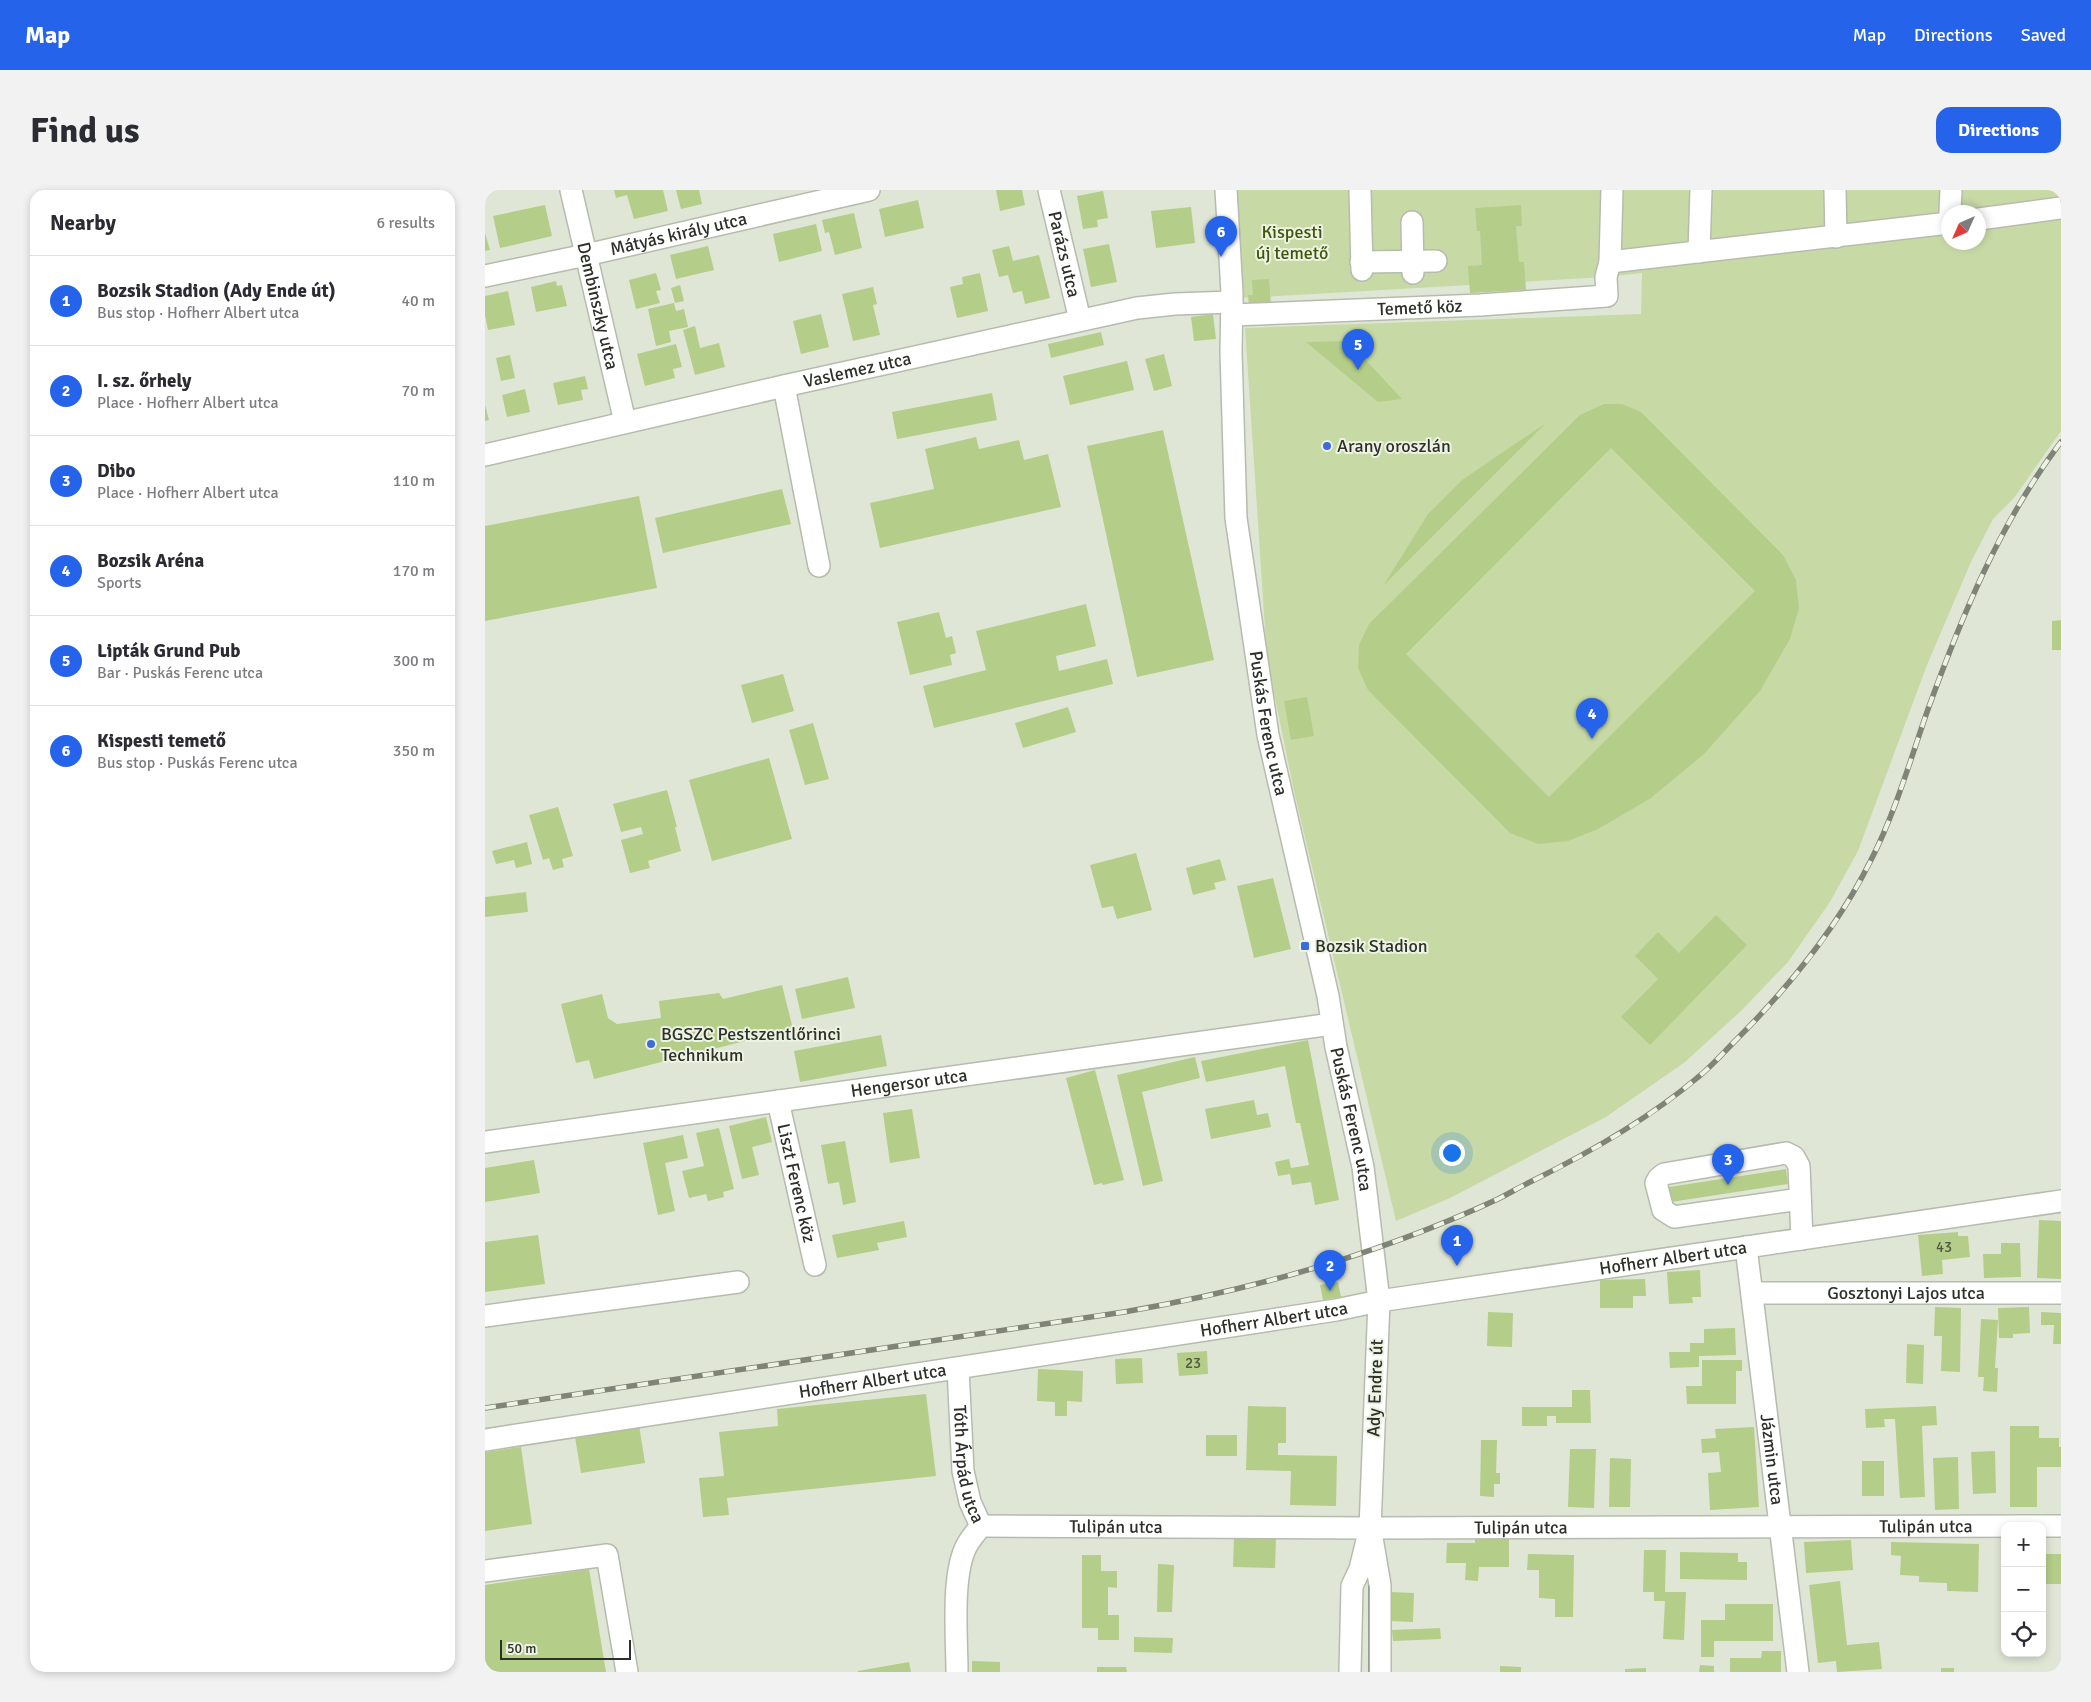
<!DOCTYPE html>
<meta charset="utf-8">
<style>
body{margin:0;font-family:Signika,sans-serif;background:#f2f2f3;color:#2b2b33}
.controls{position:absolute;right:15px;bottom:15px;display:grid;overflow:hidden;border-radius:10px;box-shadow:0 2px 8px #0003}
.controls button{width:45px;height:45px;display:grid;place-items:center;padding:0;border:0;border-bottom:1px solid #e1e1e2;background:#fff;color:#2b2b33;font:25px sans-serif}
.compass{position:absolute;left:1456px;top:15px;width:45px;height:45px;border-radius:50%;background:#fff;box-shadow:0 2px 8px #0003;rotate:225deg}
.scale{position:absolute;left:15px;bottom:12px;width:131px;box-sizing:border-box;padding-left:5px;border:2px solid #2e312a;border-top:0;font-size:14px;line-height:18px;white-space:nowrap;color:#2e312a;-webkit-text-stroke:4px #edf3e3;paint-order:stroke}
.you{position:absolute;left:966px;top:962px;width:18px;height:18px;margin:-12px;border:4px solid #fff;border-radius:50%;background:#1a73e8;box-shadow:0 0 0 8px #1a73e833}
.badge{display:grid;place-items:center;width:32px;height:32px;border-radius:50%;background:#2563eb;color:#fff;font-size:16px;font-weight:700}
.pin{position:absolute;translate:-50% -41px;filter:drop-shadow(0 1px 2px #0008)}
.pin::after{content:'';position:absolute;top:26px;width:18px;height:15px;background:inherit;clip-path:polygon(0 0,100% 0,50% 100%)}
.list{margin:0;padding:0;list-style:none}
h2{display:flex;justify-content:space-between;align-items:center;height:65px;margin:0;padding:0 20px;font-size:21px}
h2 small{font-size:16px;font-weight:400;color:#7c7c81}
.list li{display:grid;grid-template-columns:32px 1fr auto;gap:15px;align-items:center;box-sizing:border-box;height:90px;padding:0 20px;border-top:1px solid #e1e1e2}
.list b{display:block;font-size:19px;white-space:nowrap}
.list p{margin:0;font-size:16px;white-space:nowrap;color:#7c7c81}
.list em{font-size:16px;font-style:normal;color:#7c7c81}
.icon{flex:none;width:28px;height:28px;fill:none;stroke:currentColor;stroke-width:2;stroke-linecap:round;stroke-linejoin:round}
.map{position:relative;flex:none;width:1576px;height:1482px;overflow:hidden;border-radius:15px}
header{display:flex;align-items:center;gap:30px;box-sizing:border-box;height:70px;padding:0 25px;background:#2563eb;color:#fff}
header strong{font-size:24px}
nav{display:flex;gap:28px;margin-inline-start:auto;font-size:18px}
.intro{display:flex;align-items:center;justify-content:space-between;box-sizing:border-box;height:120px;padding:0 30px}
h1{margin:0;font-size:35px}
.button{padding:12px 22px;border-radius:15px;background:#2563eb;color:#fff;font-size:18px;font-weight:700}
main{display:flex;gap:30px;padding:0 30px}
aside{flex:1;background:#fff;border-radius:15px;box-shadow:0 2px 8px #0003}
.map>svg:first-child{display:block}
.green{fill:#c7daa6;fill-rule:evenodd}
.building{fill:#b4cd89;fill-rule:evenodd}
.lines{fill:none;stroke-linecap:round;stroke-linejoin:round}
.minor-casing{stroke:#b6bcad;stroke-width:24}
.minor{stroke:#fff;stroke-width:21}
.tram{stroke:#7f8378;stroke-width:1}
.rail-casing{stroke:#7f8378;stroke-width:5.5}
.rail{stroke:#edf3e3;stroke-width:4;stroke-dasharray:11;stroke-linecap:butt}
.poi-dot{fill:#3b6bdc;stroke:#edf3e3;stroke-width:2}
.labels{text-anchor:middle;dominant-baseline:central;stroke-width:4;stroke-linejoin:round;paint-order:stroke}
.number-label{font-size:15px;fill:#505842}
.park-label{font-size:18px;fill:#41560a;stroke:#edf3e3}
.street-label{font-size:18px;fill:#2e312a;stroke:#edf3e3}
.poi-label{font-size:18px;fill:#2e312a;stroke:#edf3e3;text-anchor:start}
</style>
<header>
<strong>Map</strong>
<nav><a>Map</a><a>Directions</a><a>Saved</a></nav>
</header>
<div class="intro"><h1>Find us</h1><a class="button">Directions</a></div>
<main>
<aside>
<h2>Nearby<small>6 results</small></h2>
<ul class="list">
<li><span class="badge">1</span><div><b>Bozsik Stadion (Ady Ende út)</b><p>Bus stop · Hofherr Albert utca</p></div><em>40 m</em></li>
<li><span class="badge">2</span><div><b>I. sz. őrhely</b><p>Place · Hofherr Albert utca</p></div><em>70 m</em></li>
<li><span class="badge">3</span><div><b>Dibo</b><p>Place · Hofherr Albert utca</p></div><em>110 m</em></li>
<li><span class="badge">4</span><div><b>Bozsik Aréna</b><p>Sports</p></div><em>170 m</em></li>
<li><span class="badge">5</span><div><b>Lipták Grund Pub</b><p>Bar · Puskás Ferenc utca</p></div><em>300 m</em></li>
<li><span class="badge">6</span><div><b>Kispesti temető</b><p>Bus stop · Puskás Ferenc utca</p></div><em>350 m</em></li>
</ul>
</aside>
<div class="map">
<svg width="1576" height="1482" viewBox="0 0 1576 1482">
<rect width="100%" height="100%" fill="#e0e6d6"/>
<path class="green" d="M751,0H1576V241L1529,308L1508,329L1486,372L1442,475L1373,661L1345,712L1303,772L1257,820L1200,872L1121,927L965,1008L911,1031L809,601L782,469L760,138L1156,124L1157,83L1121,87L758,108ZM1464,22H1494V52H1464Z"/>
<g class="building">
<path d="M129,0H178L183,21L149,29L142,5L131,8Z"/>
<path d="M191,0H214L217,14L196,19Z"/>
<path d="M511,0H537L540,15L515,21Z"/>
<path d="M618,1L623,28L612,30L613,37L598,39L592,6Z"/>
<path d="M433,10L439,38L400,47L394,19Z"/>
<path d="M60,15L67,46L15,58L8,26Z"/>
<path d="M1036,15L1037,36H1031L1034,72H1039L1041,100L985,103L983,76L997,75L995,41H992L990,18Z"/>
<path d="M706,17L710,53L671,58L666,21Z"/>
<path d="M369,23L377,58L350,65L344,42L340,43L337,30Z"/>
<path d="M331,34L337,61L294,72L288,44Z"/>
<path d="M0,43L5,60L0,61Z"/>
<path d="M624,54L632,92L606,97L598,59Z"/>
<path d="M223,56L229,80L191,89L185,65Z"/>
<path d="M524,56L528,71L554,65L565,108L540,114L537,101L528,103L523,85L514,87L507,60Z"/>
<path d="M171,83L176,100L171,101L175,113L151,119L144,90Z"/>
<path d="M495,83L503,121L472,128L465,97L478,94L477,87Z"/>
<path d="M784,89L786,115L764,117L763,105H768L767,90Z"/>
<path d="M71,91L72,96L77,95L82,116L51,122L46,97Z"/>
<path d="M195,95L199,111L190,113L186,98Z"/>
<path d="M388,97L392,114L388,115L395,145L368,151L357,104Z"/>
<path d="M23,101L30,135L3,140L0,125V106Z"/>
<path d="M189,113L191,121L199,119L203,137L184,141L186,152L171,156L163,119Z"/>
<path d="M336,124L344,157L316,164L308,131Z"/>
<path d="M728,124L731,149L709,151L706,127Z"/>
<path d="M210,136L215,158L234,153L240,177L210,185L198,140Z"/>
<path d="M616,142L619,155L566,168L563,154Z"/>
<path d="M863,151L917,209L893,212L821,152Z"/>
<path d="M191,154L197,177L188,179L190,188L160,196L152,164Z"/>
<path d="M679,164L687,196L669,201L660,169Z"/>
<path d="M25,165L30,188L16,191L11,168Z"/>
<path d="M642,171L649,200L585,215L578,186Z"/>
<path d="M100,186L103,199L96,200L98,210L73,215L68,193Z"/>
<path d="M40,199L45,222L22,227L17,205Z"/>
<path d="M507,203L512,230L412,249L407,222Z"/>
<path d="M1119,214H1137L1156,222L1298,365L1311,390L1314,418L1305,449L1275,501L1219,564L1166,608L1113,639L1083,651L1053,654L1025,643L883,500L873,478L874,455L884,434L1095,225ZM1126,258L1270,401L1064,607L921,464Z"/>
<path d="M0,215L4,230L0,231Z"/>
<path d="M1061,233L898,396L943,324L977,290Z"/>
<path d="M678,240L729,470L652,487L602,256Z"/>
<path d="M491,247L494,259L534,250L539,270L563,264L576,317L395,358L385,313L449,299L440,259Z"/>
<path d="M297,299L306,334L178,363L170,328Z"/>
<path d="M154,306L172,398L0,431V336Z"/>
<path d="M601,414L611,456L571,466L574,481L622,469L628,494L449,538L438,496L501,480L491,441Z"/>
<path d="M454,422L461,448L467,446L471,463L465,465L467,475L425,485L412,432Z"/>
<path d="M1576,430V460H1567V431Z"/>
<path d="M298,484L309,521L267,533L256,495Z"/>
<path d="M822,507L829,546L806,550L799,511Z"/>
<path d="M583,517L591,542L538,558L530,533Z"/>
<path d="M328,533L344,589L320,595L304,540Z"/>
<path d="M284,568L307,649L227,671L204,590Z"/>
<path d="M182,600L192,637H190L196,661L163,671L165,678L145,683L136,650L158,644L156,637L136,642L128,614Z"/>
<path d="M73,617L88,666L77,669L79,677L68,680L64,668L58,670L44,625Z"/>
<path d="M42,652L47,674L31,678L29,670L11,674L7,661Z"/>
<path d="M651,663L667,720L632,729L628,716L617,718L605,675Z"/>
<path d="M735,669L741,690L729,693L731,699L708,705L701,678Z"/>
<path d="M788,688L806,759L769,768L752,696Z"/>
<path d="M41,702L43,722L0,727V707Z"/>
<path d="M1231,725L1262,755L1165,855L1136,827L1173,789L1150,766L1173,742L1194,763Z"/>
<path d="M363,787L370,818L317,829L310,799Z"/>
<path d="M297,795L308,839L109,889L104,870L91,873L76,814L117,804L123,828L132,834L176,828L174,811L234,803L238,809Z"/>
<path d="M396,845L402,876L315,892L309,861Z"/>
<path d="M823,850L854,1010L830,1015L826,992L807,995L805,984L793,986L790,972L804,969L806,978L824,975L815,933H811L800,876L721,892L716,871Z"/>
<path d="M710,867L715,888L657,902L678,991L658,996L632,885Z"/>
<path d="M610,880L639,990L618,995L617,993L609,995L581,888Z"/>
<path d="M769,910L772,925L783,923L786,937L726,949L720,919Z"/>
<path d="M427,919L435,968L405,973L398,923Z"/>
<path d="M281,927L287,952L267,957L274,985L257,989L244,936Z"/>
<path d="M234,938L249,999L238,1002L239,1007L223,1011L221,1004L204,1008L197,981L219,976L211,943Z"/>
<path d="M198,945L203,968L180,973L190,1021L173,1025L158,953Z"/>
<path d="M360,951L371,1012L358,1015L354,992L343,994L336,955Z"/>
<path d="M49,970L55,1003L0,1012V978Z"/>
<path d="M1301,979L1303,994L1186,1012L1184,997Z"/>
<path d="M1554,1030L1576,1031V1089L1552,1088Z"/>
<path d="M419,1031L422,1047L392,1053L394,1060L352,1068L347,1045Z"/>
<path d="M1473,1042V1046H1483L1485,1067L1457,1070L1458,1084L1437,1086L1433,1045Z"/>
<path d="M53,1045L60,1094L0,1102V1052Z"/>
<path d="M1516,1053H1535L1536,1087L1499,1088L1498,1064H1516Z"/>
<path d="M1215,1080L1216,1107H1207L1208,1113L1184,1114L1182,1082Z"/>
<path d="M1160,1089L1161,1106H1148V1118H1115V1090Z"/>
<path d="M853,1092L856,1107L838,1110L835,1095Z"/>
<path d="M1450,1117L1476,1118L1475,1182L1456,1181L1457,1146H1449Z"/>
<path d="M1544,1117L1545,1143L1528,1144V1148H1514L1513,1118Z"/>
<path d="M1003,1122L1028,1123L1027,1157L1002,1156Z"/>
<path d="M1556,1122L1576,1123V1154H1568L1569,1135H1556Z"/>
<path d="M1496,1129L1513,1130L1510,1178H1513L1512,1202L1498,1201L1499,1187H1493Z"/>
<path d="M1250,1138L1251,1165L1214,1166V1177L1185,1178L1184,1162H1205V1153H1219V1139Z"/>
<path d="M1422,1154L1439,1155L1438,1194L1421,1193Z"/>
<path d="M722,1161L723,1184L694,1186L692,1163Z"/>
<path d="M657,1168L658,1193L631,1194L630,1169Z"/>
<path d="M1217,1170H1257V1181H1251V1214H1202L1201,1196H1217Z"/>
<path d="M553,1179L598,1181L597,1212L582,1211V1226H570V1212L552,1211Z"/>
<path d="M1087,1200H1105L1106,1233H1071V1226H1062V1236H1037V1217H1087Z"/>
<path d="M441,1204L451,1286L242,1308L244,1325L218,1327L214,1288L239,1286L234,1242L293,1236L292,1219Z"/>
<path d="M763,1216L801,1217V1253H793V1265L852,1266L851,1316L805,1315L806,1281L761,1280Z"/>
<path d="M1451,1216L1452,1235L1437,1236L1440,1307L1415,1308L1410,1229H1399L1400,1237L1381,1238L1380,1219Z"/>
<path d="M154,1235L160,1273L96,1283L90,1247L71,1250L70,1245Z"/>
<path d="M1525,1236H1554V1248H1574V1257H1576V1277H1552V1317H1525Z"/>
<path d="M1269,1237L1274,1317L1225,1320L1223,1283L1236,1282L1234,1262L1217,1263L1216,1249L1231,1248L1230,1239Z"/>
<rect x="721" y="1245" width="31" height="21"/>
<path d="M996,1250H1012L1011,1283H1015V1294H1009V1307L995,1306Z"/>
<path d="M36,1257L47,1334L0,1341V1262Z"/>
<path d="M1085,1259H1111L1109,1318L1083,1317Z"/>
<path d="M1510,1261L1511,1303L1488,1304L1486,1262Z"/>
<path d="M1473,1267L1474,1319L1450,1320L1448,1268Z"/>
<path d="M1125,1268L1146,1269L1145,1317H1124Z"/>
<rect x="1377" y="1271" width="22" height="35"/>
<path d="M749,1347L791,1348L790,1378L748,1377Z"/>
<path d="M990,1349H1024V1377H994L993,1391L980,1390L981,1373H961L962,1353H990Z"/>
<path d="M1366,1350L1368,1380L1321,1383L1319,1352Z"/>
<path d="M1406,1352L1494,1354L1493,1402L1462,1401V1393L1434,1392V1386L1415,1385L1416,1366L1406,1365Z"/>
<path d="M1159,1360H1181L1180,1402H1201L1199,1450L1178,1449L1180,1411H1169V1402H1158Z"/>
<path d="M1195,1362L1253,1363V1372H1262V1390L1195,1389Z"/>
<path d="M1043,1364L1089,1365L1088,1427H1070V1409L1054,1408V1380H1042Z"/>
<rect x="1517" y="1364" width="3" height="26"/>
<rect x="1557" y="1364" width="19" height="30"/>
<path d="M597,1365H616V1381H632V1398L623,1397V1425H634V1450H613V1438H597Z"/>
<path d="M673,1374L689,1375L687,1422H672Z"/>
<path d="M104,1379L121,1482H0V1395Z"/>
<path d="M1355,1391L1362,1455L1394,1452L1397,1479L1352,1482L1351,1471L1333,1473L1324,1395Z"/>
<path d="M906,1402L929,1403L928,1432L905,1431Z"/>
<path d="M1240,1414H1288V1451H1229V1467H1216V1430H1240Z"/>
<path d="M955,1438L956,1449L908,1451L907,1440Z"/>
<path d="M649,1447L688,1448L687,1463L649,1462Z"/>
<path d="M1277,1461H1296V1482H1245V1468H1276Z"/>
<path d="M487,1471L515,1472V1482H487Z"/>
<path d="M424,1472L426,1482H373V1481Z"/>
<path d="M1215,1475L1229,1476V1482H1214Z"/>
<path d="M1015,1476L1036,1477V1482H1015Z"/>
<path d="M612,1477H641L642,1482H612Z"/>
<path d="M1161,1478V1482H1140V1479Z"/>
<rect x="1456" y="1478" width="13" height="4"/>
</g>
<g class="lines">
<defs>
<g id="minor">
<path id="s1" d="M86,0L140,232"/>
<path id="s2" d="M564,0L595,130"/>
<path id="s3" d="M741,0L747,103L746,162L751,328L783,545L843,806L851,857L878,977L894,1111L885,1338L875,1379L867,1396L865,1482"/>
<path d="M875,0L877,80"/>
<path d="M1350,0L1351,47"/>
<path d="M1465,22L1466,0"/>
<path d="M1494,29L1576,18"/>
<path d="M927,32L928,83"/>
<path d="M1214,62L1216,0"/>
<path d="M876,72L951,71"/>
<path d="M1125,72L1464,33"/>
<path id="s4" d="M0,86L101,65L384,0"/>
<path id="s5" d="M747,125L995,115L1122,106L1121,87L1125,72L1127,0"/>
<path d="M299,196L334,376"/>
<path id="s6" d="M0,265L299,196L652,118L690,114L747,112"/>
<path id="s7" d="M293,911L330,1075"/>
<path id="s8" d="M0,952L847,834"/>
<path d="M1315,1009L1189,1027L1178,1020L1171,993L1174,988L1179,984L1301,963L1309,967L1314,976L1317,1049"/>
<path id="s9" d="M1261,1057L1313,1482"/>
<path id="s10" d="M1267,1103H1576"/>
<path d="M0,1126L253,1092"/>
<path id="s11" d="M473,1179L478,1281L485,1312L496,1336"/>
<path id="s12" d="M0,1250L851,1120L894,1111L1576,1011"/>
<path id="s13" d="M496,1336L885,1338L1576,1336"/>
<path d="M887,1348L895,1395V1482"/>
<path d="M0,1381L122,1365L142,1482"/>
<path d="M472,1482C472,1448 466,1384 482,1355C486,1348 491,1342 496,1336"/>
</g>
</defs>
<use href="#minor" class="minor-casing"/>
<use href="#minor" class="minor"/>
<path class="tram" d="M884,1482V1396"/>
<defs>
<path id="rail" d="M0,1218L639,1122C767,1100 895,1064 1013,1009C1023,1004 1033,998 1043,993C1102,964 1161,931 1212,888C1226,877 1238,863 1251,850C1305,796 1352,738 1386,670C1410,623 1425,571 1442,522C1476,428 1515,332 1576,252"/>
</defs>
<use href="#rail" class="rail-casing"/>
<use href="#rail" class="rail"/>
</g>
<g class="poi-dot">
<circle cx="842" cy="256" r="5"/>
<rect x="815" y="751" width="10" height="10" rx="2.5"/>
<circle cx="166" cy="854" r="5"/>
</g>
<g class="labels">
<g class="number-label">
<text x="1459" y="1057">43</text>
<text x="708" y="1173">23</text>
</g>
<g class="park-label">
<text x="807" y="42">Kispesti<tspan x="807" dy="21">új temető</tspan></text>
</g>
<g class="street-label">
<text stroke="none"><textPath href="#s4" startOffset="198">Mátyás király utca</textPath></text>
<text stroke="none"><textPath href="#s2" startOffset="66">Parázs utca</textPath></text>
<text stroke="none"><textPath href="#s1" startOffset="119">Dembinszky utca</textPath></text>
<text stroke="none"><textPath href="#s5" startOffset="188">Temető köz</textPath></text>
<text stroke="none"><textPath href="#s6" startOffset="382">Vaslemez utca</textPath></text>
<text stroke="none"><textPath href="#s3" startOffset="536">Puskás Ferenc utca</textPath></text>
<text stroke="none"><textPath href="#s8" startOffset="428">Hengersor utca</textPath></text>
<text stroke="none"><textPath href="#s3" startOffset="941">Puskás Ferenc utca</textPath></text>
<text stroke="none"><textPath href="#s7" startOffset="84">Liszt Ferenc köz</textPath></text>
<text stroke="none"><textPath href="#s12" startOffset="1202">Hofherr Albert utca</textPath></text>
<text stroke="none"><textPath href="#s10" startOffset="154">Gosztonyi Lajos utca</textPath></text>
<text stroke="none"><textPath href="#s12" startOffset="798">Hofherr Albert utca</textPath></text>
<text stroke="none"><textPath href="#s12" startOffset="392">Hofherr Albert utca</textPath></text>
<text transform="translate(890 1198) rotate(-88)">Ady Endre út</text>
<text stroke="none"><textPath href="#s9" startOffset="214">Jázmin utca</textPath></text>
<text stroke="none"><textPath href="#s11" startOffset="96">Tóth Árpád utca</textPath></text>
<text stroke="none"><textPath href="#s13" startOffset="945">Tulipán utca</textPath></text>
<text stroke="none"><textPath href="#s13" startOffset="135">Tulipán utca</textPath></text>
<text stroke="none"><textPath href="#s13" startOffset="540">Tulipán utca</textPath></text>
</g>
<g class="poi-label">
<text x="852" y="256">Arany oroszlán</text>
<text x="830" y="756">Bozsik Stadion</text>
<text x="176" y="844">BGSZC Pestszentlőrinci<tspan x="176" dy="21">Technikum</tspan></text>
</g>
</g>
</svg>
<div class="controls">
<button>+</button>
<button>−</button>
<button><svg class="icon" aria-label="locate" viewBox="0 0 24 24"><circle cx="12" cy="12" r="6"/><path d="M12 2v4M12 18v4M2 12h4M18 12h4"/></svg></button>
</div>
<svg class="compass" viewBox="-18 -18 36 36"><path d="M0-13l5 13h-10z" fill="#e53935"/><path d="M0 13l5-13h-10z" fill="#7c7c81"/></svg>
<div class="scale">50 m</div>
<div class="you"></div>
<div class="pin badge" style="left:972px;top:1076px">1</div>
<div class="pin badge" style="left:845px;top:1101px">2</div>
<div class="pin badge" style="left:1243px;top:995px">3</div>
<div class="pin badge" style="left:1107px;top:549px">4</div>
<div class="pin badge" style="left:873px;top:180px">5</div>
<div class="pin badge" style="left:736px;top:67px">6</div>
</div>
</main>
